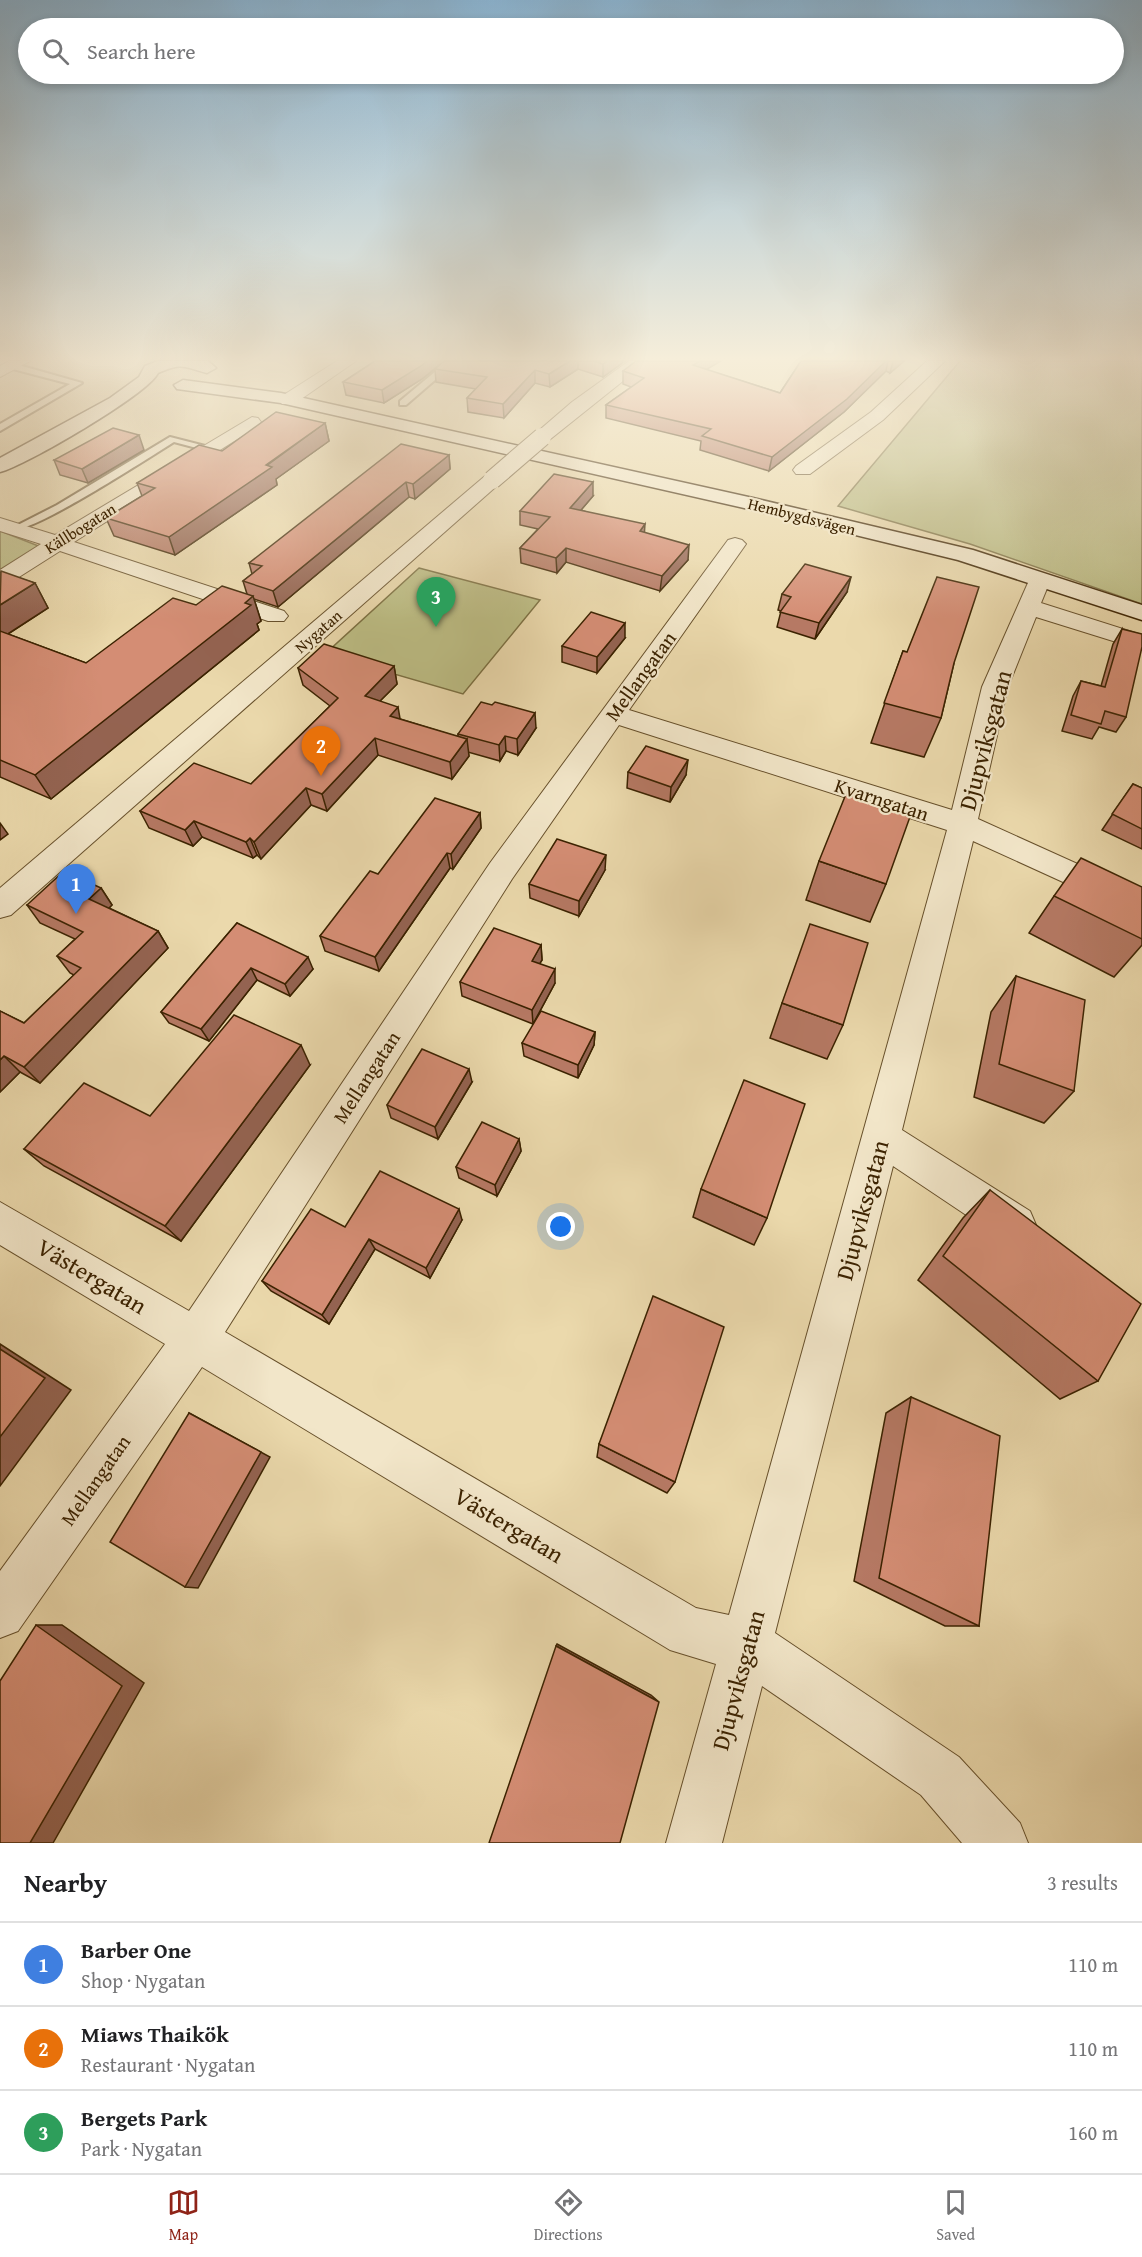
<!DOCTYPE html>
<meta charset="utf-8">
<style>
body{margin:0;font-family:"Gentium Book Plus",serif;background:#f6f6f6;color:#202124}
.you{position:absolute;left:561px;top:1227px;width:21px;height:21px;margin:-15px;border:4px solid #fff;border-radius:50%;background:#1a73e8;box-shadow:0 0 0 9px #1a73e833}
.badge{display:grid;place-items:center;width:39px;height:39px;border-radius:50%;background:#8f2418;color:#fff;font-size:20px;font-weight:700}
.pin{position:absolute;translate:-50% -50px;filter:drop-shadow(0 2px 3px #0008)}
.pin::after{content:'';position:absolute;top:32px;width:21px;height:18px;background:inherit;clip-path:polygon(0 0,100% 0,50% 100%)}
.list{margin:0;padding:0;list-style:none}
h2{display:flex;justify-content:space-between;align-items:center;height:78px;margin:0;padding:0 24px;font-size:26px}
h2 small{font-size:20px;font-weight:400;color:#757577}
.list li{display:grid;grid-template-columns:39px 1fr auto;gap:18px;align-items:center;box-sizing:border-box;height:84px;padding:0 24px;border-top:2px solid #e0e0e0}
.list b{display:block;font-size:22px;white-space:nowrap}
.list p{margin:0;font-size:20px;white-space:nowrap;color:#757577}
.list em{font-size:20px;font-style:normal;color:#757577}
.icon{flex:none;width:33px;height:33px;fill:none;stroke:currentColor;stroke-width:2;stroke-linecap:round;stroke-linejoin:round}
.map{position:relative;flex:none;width:1142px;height:1843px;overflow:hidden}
.search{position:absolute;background:#fff;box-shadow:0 3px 9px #0003;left:18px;right:18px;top:18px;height:66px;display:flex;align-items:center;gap:15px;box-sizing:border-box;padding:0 21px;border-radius:33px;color:#757577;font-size:22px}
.sheet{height:330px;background:#fff}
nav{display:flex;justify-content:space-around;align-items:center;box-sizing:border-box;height:84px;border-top:2px solid #e0e0e0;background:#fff;font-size:16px;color:#757577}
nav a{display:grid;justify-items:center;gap:3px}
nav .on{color:#8f2418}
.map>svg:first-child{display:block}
.green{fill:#bdbe85;stroke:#7c7042;stroke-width:1.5}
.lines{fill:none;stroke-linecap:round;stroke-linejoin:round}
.service-casing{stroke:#67502b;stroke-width:4}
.minor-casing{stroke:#67502b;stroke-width:2}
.secondary-casing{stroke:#3b2200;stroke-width:3}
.service{fill:#f2e6c9;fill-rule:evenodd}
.minor{fill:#f2e6c9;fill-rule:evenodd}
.secondary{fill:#f2e6c9;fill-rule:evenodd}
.minor-bridge-casing{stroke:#67502b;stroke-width:20;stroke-linecap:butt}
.minor-bridge{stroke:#f2e6c9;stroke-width:18}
.wall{fill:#b67964;stroke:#3b2200;stroke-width:1.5}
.shaded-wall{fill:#946351;stroke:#3b2200;stroke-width:1.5}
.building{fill:#d48d74;stroke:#3b2200;stroke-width:1.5}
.labels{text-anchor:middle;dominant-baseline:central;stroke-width:4.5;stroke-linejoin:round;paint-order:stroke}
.far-street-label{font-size:16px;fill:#3b2200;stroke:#f2e6c9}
.street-label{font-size:20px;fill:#3b2200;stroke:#f2e6c9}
.near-street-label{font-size:24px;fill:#3b2200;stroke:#f2e6c9}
</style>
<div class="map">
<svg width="1142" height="1843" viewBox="0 0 1142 1843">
<rect width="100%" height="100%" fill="#ebd9ac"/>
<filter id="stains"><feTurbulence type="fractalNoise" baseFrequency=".00333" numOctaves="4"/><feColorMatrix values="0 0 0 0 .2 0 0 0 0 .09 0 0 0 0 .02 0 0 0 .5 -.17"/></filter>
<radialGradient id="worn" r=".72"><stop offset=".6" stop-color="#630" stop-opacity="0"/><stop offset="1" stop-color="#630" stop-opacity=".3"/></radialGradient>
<g class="green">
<path d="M960,361H1142V604L970,544L838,506Z"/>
<path d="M0,531L41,547L0,575Z"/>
<path d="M419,568L540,600L463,694L325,654Z"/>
</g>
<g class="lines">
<defs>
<g id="service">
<path d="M448,361H457L406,405H400V401Z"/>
<path d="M9,364H15L82,383L0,431V424L70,384L9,368Z"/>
<path d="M170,437L213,448L208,451L174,442C153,455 23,540 10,529L57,505Z"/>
</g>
<g id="minor">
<path d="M9,361H30L0,377V366Z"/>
<path d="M337,361H356L294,404H282L279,400L282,396Z"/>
<path d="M629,361H648L548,441H536L533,437L536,433L572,402Z"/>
<path d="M927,361H945L883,420L810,474H796L793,470L796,466L871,412Z"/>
<path d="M252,417L258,418L261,422L258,426L74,542L284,611L288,616L284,621H268L60,551L8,584L0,586V570L41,544L0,531V518L55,535Z"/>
<path d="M492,474L499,476L502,480L499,484L11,915L0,918V888L485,476Z"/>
<path d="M735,538L742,540L746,544L629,710L952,810L982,687L1031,576H1047L1050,581L1041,603L1142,635V650L1036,617L1008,687L978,819L1142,893V918L973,841L902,1130L1030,1211L1036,1225L1030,1239L1016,1245L1002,1239L893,1166L775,1633L959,1757L1020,1823L1028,1843H962L921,1795L762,1686L722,1843H666L716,1664L670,1650L202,1367L18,1631L0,1638V1571L165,1344L0,1245V1202L189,1311L490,863L728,540ZM619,725L947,830L729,1615L696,1608L225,1332L512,879Z"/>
</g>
<g id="secondary">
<path d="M158,361H208L216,368L207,373C183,367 184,362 158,373C148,394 25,466 0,472V458L110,398L139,377L145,366Z"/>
<path d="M183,380L281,393L753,498L973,550L1142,605V620L958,560L753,510L281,403L177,389L174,385Z"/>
</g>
</defs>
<use href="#service" class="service-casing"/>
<use href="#minor" class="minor-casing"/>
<use href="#secondary" class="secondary-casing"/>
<use href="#service" class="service"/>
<use href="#minor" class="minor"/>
<use href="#secondary" class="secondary"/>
<defs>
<path id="minor-bridge" d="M492,480L542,437"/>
</defs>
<use href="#minor-bridge" class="minor-bridge-casing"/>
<use href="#minor-bridge" class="minor-bridge"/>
</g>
<g class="wall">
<path d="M375,361H625L603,377L578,369L550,387L535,383L504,418L468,412L467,398L476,389L436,382L435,369L422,379L384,403L346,395L343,382Z"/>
<path d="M801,361H904L890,373L886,371L844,412L769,471L700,450L701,441L606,418V405L631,387L623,384V371L707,370L780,393Z"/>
<path d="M325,423L329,441L276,479L277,485L175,555L114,536L106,518L142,496L137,483L222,451Z"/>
<path d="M144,450L88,483L60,475L54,460Z"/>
<path d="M449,455L450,469L415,499L409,497L278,607L254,599L261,621L257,624L259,630L51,799L0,777V572L35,583L48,608L8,634L86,663L196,605L247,594L243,581L252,574L249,563Z"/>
<path d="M593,496L581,510L645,533L688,560L660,591L566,562L557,573L521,563L520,548L538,529L520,525V511Z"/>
<path d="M847,592L815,639L777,627L781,611L778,610L782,594Z"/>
<path d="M1122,629L1126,717L1116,732L1099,727L1092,739L1062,731L1073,696L1081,681L1101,686L1113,644Z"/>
<path d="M625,638L597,673L562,662V646Z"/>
<path d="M903,651L954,663L941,718L924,757L871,743Z"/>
<path d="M394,666L397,684L380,701L400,719L458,737V734L536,728L518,755L506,751L500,761L468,752L469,756L452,779L378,755L327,811L311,805L261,859L257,855L253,858L202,837L193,846L149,828L140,811L251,784L330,706L303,685L298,668Z"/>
<path d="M628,772L686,775L670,802L627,788Z"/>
<path d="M1133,784L1142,788V849L1102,830Z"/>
<path d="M480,813L481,828L453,869L450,868L379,971L325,951L320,936L378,874Z"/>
<path d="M819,861L886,884L870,922L806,900Z"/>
<path d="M605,870L579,916L530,898L529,884Z"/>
<path d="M1142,887V945L1114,977L1029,933L1054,896Z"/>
<path d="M101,888L112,905L109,908L158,931L168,948L40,1083L20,1072L0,1092V1011L24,1023L74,975L70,973L57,956L75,939L40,923L27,905Z"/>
<path d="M237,923L313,969L290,996L257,980L209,1041L169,1023L161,1012Z"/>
<path d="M541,945L542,960L539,964L555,983L533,1024L462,996L460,982Z"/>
<path d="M1016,976L1074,1091L1044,1123L974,1097L991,1012Z"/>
<path d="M782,1003L843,1025L827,1059L770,1038Z"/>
<path d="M595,1032L594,1045L578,1078L524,1056L522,1043Z"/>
<path d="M310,1065L181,1241L44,1166L24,1149L150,1116Z"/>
<path d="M472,1082L438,1139L391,1118L387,1105Z"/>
<path d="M519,1139L521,1151L497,1196L459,1178L456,1167Z"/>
<path d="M701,1189L767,1218L754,1245L693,1217Z"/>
<path d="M990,1190L1098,1381L1060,1399L918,1280L963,1218Z"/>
<path d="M462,1220L430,1278L375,1249L329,1324L271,1291L262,1281L345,1227Z"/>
<path d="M911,1397L979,1626H945L854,1581L886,1413Z"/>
<path d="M599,1444L675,1482L667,1493L597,1457Z"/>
</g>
<g class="shaded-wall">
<path d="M427,361H444L422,379L384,403L382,390Z"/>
<path d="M570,361H578V369L550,387L549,374Z"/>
<path d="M607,361H625L603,377V364Z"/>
<path d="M700,361H721L692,378L693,365Z"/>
<path d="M886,361H888L886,371L844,412L769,471L772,457Z"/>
<path d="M893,361H904L890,373Z"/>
<path d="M535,370V383L504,418L503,404Z"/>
<path d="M325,423L329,441L276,479L277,485L175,555L169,537Z"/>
<path d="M139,435L144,450L88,483L82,469Z"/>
<path d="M449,455L450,469L415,499L413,484Z"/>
<path d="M406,482L409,497L278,607L273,591Z"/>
<path d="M593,482V496L570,523V508Z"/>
<path d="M645,524L644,539L640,531Z"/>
<path d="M689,545L688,560L660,591L662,576Z"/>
<path d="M566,548V562L557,573L556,558Z"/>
<path d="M851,577L847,592L815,639L819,623Z"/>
<path d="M35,583L48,608L0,639V605Z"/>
<path d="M253,596L261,621L257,624L259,630L51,799L35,775Z"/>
<path d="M625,623V638L597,673V657Z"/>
<path d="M394,666L397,684L368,713L365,696Z"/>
<path d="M398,707L401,724L390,716Z"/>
<path d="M535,713L536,728L518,755L517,739Z"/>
<path d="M505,736L506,751L500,761L499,745Z"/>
<path d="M375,738L378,755L327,811L322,794Z"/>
<path d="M467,739L469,756L452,779L450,762Z"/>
<path d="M688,760L686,775L670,802L671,787Z"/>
<path d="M306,788L311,805L261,859L254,842Z"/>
<path d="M480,813L481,828L453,869L451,854Z"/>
<path d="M194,821L202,837L193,846L185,830Z"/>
<path d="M0,823L8,834L0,840Z"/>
<path d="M250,838L257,855L253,858L246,842Z"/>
<path d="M447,853L450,868L379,971L375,957Z"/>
<path d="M606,855L605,870L579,916V901Z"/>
<path d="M101,888L112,905L101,916L89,899Z"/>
<path d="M158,931L168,948L40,1083L24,1067Z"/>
<path d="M541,945L542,960L533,975L532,961Z"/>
<path d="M308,957L313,969L290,996L285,984Z"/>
<path d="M251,968L257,980L209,1041L201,1029Z"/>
<path d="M555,969V983L533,1024L532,1010Z"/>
<path d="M595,1032L594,1045L578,1078V1065Z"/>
<path d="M301,1045L310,1065L181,1241L165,1226Z"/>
<path d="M4,1056L20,1072L0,1092V1060Z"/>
<path d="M469,1069L472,1082L438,1139L435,1127Z"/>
<path d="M519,1139L521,1151L497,1196L495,1185Z"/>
<path d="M459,1209L462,1220L430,1278L426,1268Z"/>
<path d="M369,1239L375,1249L329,1324L322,1315Z"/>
<path d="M0,1344L71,1390L0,1486Z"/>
<path d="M189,1413L270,1457L198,1588L185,1587Z"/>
<path d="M36,1625H62L144,1683L53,1843H30Z"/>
<path d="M557,1644L651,1695L659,1702L556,1646Z"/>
</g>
<g class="building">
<path d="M375,361H427L421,366L382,390L343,382Z"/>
<path d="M444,361H570L549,374L535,370L503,404L467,398L487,377L435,369Z"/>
<path d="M593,361H607L603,364Z"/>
<path d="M636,361H700L693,365L780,393L801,361H886L847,399L772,457L702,436L711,429L606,405L644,378L623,371Z"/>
<path d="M276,412L325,423L266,465L272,467L169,537L106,518L155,488L137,483L199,445L222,451Z"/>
<path d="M113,428L139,435L82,469L54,460Z"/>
<path d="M401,444L449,455L413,484L406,482L273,591L243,581L262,566L249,563Z"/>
<path d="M554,474L593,482L570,508L645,524L640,531L689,545L662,576L566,548L556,558L520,548L550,517L520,511Z"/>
<path d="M805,564L851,577L819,623L780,612L791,597L782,594Z"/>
<path d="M1,571L35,583L0,605Z"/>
<path d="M937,577L979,587L954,663L941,718L884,703L903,651L907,652Z"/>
<path d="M222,586L253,596L245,603L251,605L35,775L0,760V631L86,663L173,598L196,605Z"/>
<path d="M591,612L625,623L597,657L562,646Z"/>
<path d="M1122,629L1142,634V647L1126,717L1105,711L1101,724L1071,715L1081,681L1105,687Z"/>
<path d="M324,644L394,666L365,696L398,707L390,716L467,739L450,762L375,738L322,794L306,788L254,842L250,838L246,842L194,821L185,830L140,811L194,763L251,784L338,698L298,668Z"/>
<path d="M481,702L492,705L495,702L535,713L517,739L505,736L499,745L458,734Z"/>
<path d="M646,746L688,760L671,787L628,772Z"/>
<path d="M1133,784L1142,788V829L1112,814Z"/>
<path d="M846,794L911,814L886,884L819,861Z"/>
<path d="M435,798L480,813L451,854L447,853L375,957L320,936L370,871L378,874Z"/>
<path d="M557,839L606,855L579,901L529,884Z"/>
<path d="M1081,858L1142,887V939L1054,896Z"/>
<path d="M64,871L101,888L89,899L158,931L24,1067L4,1056L0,1060V1011L24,1023L81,968L57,956L83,932L27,905Z"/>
<path d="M237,923L308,957L285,984L251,968L201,1029L161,1012Z"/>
<path d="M810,924L868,943L843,1025L782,1003Z"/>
<path d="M494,928L541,945L532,961L555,969L532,1010L460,982Z"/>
<path d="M1016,976L1085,1000L1074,1091L999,1064Z"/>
<path d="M541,1011L595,1032L578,1065L522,1043Z"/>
<path d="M234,1015L301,1045L165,1226L24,1149L84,1083L150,1116Z"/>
<path d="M422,1049L469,1069L435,1127L387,1105Z"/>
<path d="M744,1080L805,1104L767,1218L701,1189Z"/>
<path d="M482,1122L519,1139L495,1185L456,1167Z"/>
<path d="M380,1171L459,1209L426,1268L369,1239L322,1315L262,1281L311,1209L345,1227Z"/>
<path d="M990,1190L1141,1304L1098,1381L943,1256Z"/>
<path d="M653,1296L724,1327L675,1482L599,1444Z"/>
<path d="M0,1349L45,1378L0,1437Z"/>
<path d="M911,1397L1000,1436L979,1626L879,1578Z"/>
<path d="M189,1413L261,1452L185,1587L110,1542Z"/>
<path d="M36,1625L122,1686L30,1843H0V1681Z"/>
<path d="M556,1646L659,1702L620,1843H489Z"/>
</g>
<linearGradient id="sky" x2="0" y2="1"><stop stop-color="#8ab5d4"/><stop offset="0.58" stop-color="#f6eeda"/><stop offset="1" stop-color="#f6eeda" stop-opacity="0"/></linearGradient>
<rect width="1142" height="619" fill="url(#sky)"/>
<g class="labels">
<g class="far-street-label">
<text transform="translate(802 516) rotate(14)">Hembygdsvägen</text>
<text transform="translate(80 528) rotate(-32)">Källbogatan</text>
<text transform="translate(318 631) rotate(-41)">Nygatan</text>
</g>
<g class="street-label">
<text transform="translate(640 676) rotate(-54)">Mellangatan</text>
<text transform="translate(882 799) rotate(18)">Kvarngatan</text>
<text transform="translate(366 1077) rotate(-57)">Mellangatan</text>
<text transform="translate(95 1480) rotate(-55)">Mellangatan</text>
</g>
<g class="near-street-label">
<text transform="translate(985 740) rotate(-75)">Djupviksgatan</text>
<text transform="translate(862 1210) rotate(-75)">Djupviksgatan</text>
<text transform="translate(92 1276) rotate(31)">Västergatan</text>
<text transform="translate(509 1525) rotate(31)">Västergatan</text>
<text transform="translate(738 1680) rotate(-75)">Djupviksgatan</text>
</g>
</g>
<rect width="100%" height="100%" filter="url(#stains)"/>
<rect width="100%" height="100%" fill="url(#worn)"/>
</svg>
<div class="you"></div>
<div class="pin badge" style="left:76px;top:914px;background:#3f7fe0">1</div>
<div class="pin badge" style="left:321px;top:776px;background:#e8710a">2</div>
<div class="pin badge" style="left:436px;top:627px;background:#2e9e5b">3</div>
<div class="search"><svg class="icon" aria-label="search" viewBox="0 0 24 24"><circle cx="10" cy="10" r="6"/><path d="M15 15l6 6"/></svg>Search here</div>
</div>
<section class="sheet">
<h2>Nearby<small>3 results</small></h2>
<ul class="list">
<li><span class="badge" style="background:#3f7fe0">1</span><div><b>Barber One</b><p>Shop · Nygatan</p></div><em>110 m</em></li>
<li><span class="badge" style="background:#e8710a">2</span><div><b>Miaws Thaikök</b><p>Restaurant · Nygatan</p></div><em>110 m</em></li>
<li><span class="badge" style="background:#2e9e5b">3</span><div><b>Bergets Park</b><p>Park · Nygatan</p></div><em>160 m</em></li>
</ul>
</section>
<nav>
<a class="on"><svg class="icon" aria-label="map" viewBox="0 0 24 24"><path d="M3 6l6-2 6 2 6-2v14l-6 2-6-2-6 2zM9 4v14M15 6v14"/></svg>Map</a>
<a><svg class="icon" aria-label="directions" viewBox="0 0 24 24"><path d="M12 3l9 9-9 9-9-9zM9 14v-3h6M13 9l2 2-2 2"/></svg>Directions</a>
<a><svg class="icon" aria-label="saved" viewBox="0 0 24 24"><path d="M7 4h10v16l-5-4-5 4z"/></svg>Saved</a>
</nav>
